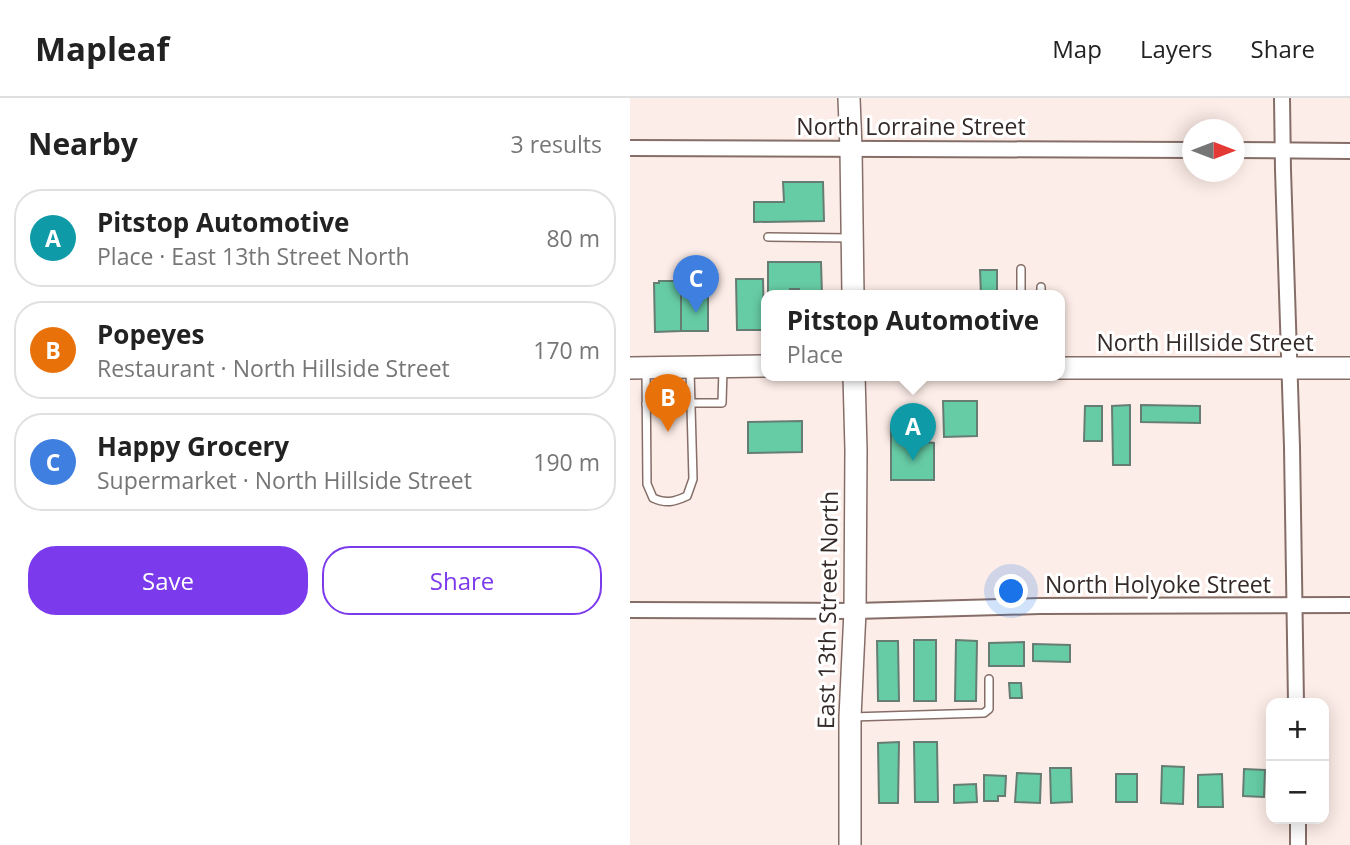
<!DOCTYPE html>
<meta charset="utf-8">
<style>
body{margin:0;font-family:"Open Sans",sans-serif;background:#f6f6f6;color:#222}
.controls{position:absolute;right:21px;bottom:21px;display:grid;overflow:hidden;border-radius:14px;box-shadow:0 4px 18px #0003}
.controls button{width:63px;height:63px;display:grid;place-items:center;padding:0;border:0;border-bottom:2px solid #e0e0e0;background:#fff;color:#222;font:35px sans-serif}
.compass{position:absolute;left:552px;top:21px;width:63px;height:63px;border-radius:50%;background:#fff;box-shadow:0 4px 18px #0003;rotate:90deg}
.you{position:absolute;left:382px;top:494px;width:24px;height:24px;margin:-18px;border:5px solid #fff;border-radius:50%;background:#1a73e8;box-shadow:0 0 0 10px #1a73e833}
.badge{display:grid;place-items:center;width:46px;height:46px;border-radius:50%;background:#7c3aed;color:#fff;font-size:23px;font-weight:700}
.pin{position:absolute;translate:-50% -58px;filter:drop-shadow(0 2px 4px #0008)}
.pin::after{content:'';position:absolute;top:37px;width:24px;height:21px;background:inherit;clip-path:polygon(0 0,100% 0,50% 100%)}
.popup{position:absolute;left:131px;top:192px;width:304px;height:91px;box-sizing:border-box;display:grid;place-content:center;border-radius:14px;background:#fff;filter:drop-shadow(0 2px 5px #0005);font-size:23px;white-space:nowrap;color:#767676}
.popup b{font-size:26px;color:#222}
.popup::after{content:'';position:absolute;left:50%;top:100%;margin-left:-14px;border:14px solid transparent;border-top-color:#fff}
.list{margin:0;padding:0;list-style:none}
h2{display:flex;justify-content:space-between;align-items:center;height:91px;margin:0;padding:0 28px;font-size:30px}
h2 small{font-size:23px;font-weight:400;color:#767676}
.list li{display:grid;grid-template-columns:46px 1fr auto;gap:21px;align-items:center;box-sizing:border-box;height:98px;margin:0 14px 14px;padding:0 14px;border:2px solid #e0e0e0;border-radius:28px}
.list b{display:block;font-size:26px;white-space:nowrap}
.list p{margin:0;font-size:23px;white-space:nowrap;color:#767676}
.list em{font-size:23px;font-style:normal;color:#767676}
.actions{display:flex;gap:14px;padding:21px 28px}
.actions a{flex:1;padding:16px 0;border:2px solid #7c3aed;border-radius:28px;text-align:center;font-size:24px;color:#7c3aed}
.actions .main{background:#7c3aed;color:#fff}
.map{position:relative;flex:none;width:720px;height:747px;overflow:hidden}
header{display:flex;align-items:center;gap:42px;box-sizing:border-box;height:98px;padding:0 35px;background:#fff;border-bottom:2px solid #e0e0e0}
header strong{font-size:33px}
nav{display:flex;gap:38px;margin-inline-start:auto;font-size:24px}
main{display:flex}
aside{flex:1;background:#fff}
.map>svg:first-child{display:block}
.building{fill:#66cca6;stroke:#667d73;stroke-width:2}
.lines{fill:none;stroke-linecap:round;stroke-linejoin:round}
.service-casing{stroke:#856e67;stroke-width:10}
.minor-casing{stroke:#856e67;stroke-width:18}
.secondary-casing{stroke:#856e67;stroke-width:24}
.service{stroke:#fff;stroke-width:7}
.minor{stroke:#fff;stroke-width:14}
.secondary{stroke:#fff;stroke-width:21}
.labels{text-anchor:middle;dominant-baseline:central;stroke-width:6;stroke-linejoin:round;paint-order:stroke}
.street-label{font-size:23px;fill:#342a27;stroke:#fff}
</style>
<header>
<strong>Mapleaf</strong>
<nav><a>Map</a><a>Layers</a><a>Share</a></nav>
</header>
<main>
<aside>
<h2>Nearby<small>3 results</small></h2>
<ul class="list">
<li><span class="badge" style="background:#0f9aa8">A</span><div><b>Pitstop Automotive</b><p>Place · East 13th Street North</p></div><em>80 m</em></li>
<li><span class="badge" style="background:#e8710a">B</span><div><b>Popeyes</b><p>Restaurant · North Hillside Street</p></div><em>170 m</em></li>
<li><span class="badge" style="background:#3f7fe0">C</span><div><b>Happy Grocery</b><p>Supermarket · North Hillside Street</p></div><em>190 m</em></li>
</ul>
<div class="actions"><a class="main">Save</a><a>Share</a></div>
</aside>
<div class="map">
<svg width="720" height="747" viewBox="0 0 720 747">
<rect width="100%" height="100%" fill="#fdede8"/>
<g class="building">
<path d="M153,84H193L194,123L124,124V104H154Z"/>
<path d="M138,164H191L192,197H169V191H160V197H138Z"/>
<path d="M350,172H367V197H351Z"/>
<path d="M106,181H133L134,232H107Z"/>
<path d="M29,183H51V233L25,234L24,185H29Z"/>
<rect x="51" y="184" width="27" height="49"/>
<path d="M313,303H347V338L314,339Z"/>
<path d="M500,307V367H483L482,308Z"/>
<path d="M511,307L570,308V325L511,324Z"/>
<path d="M455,308H472V343H454Z"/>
<path d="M172,323V354L118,355V324Z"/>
<path d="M261,327L296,328V344L304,345V382H261Z"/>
<rect x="284" y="542" width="22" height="61"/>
<path d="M326,542L347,543L346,603H325Z"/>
<path d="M247,543H268L269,603H248Z"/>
<path d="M394,544V568H359V545Z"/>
<path d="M403,546L440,547V564L403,563Z"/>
<path d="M379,585H391L392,600H380Z"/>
<path d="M269,644L268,705H249L248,645Z"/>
<path d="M284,644H307L308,704H285Z"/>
<path d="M532,668L554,669L553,706L531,705Z"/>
<path d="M420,670H441L442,704L421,705Z"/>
<path d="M614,671L635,672L634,699L613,698Z"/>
<path d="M387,675L411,676L410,705L385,704Z"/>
<rect x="486" y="676" width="21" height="28"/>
<path d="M592,676L593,709H568V677Z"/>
<path d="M354,677L376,678L375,698H368V703H354Z"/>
<path d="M346,686L347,704L324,705V687Z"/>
</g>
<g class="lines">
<defs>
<g id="service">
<path d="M138,139L221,140"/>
<path d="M391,171V197"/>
<path d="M411,189V197"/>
<path d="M16,271L17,386L23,400C36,406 44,404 57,398L63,381L60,272"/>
<path d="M61,305H92L93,271"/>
<path d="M16,306H34"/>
<path d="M221,619L354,615L359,611V581"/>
</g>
<g id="minor">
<path d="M652,0L653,72L662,349L666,605"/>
<path d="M0,50L562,52"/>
<path d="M604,52L720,53"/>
<path d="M0,512L225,513L410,508L720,507"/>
<path d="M668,721V747"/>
</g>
<g id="secondary">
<path d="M219,0L221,51L223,197"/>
<path d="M0,270L136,268"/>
<path d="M430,270H720"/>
<path d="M220,747V619L225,513L226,352L224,277"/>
</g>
</defs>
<use href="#service" class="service-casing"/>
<use href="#minor" class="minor-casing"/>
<use href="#secondary" class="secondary-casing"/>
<use href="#service" class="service"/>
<use href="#minor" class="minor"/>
<use href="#secondary" class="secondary"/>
</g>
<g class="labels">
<g class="street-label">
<text x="281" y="28">North Lorraine Street</text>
<text x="575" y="244">North Hillside Street</text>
<text x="528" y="486">North Holyoke Street</text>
<text transform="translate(197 512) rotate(-89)">East 13th Street North</text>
</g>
</g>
</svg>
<div class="controls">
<button>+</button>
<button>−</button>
</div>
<svg class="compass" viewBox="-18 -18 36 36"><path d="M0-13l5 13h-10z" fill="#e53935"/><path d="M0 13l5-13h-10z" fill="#767676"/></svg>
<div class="you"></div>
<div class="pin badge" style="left:283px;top:363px;background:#0f9aa8">A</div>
<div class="popup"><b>Pitstop Automotive</b>Place</div>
<div class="pin badge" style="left:38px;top:334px;background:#e8710a">B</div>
<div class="pin badge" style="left:66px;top:215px;background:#3f7fe0">C</div>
</div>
</main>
